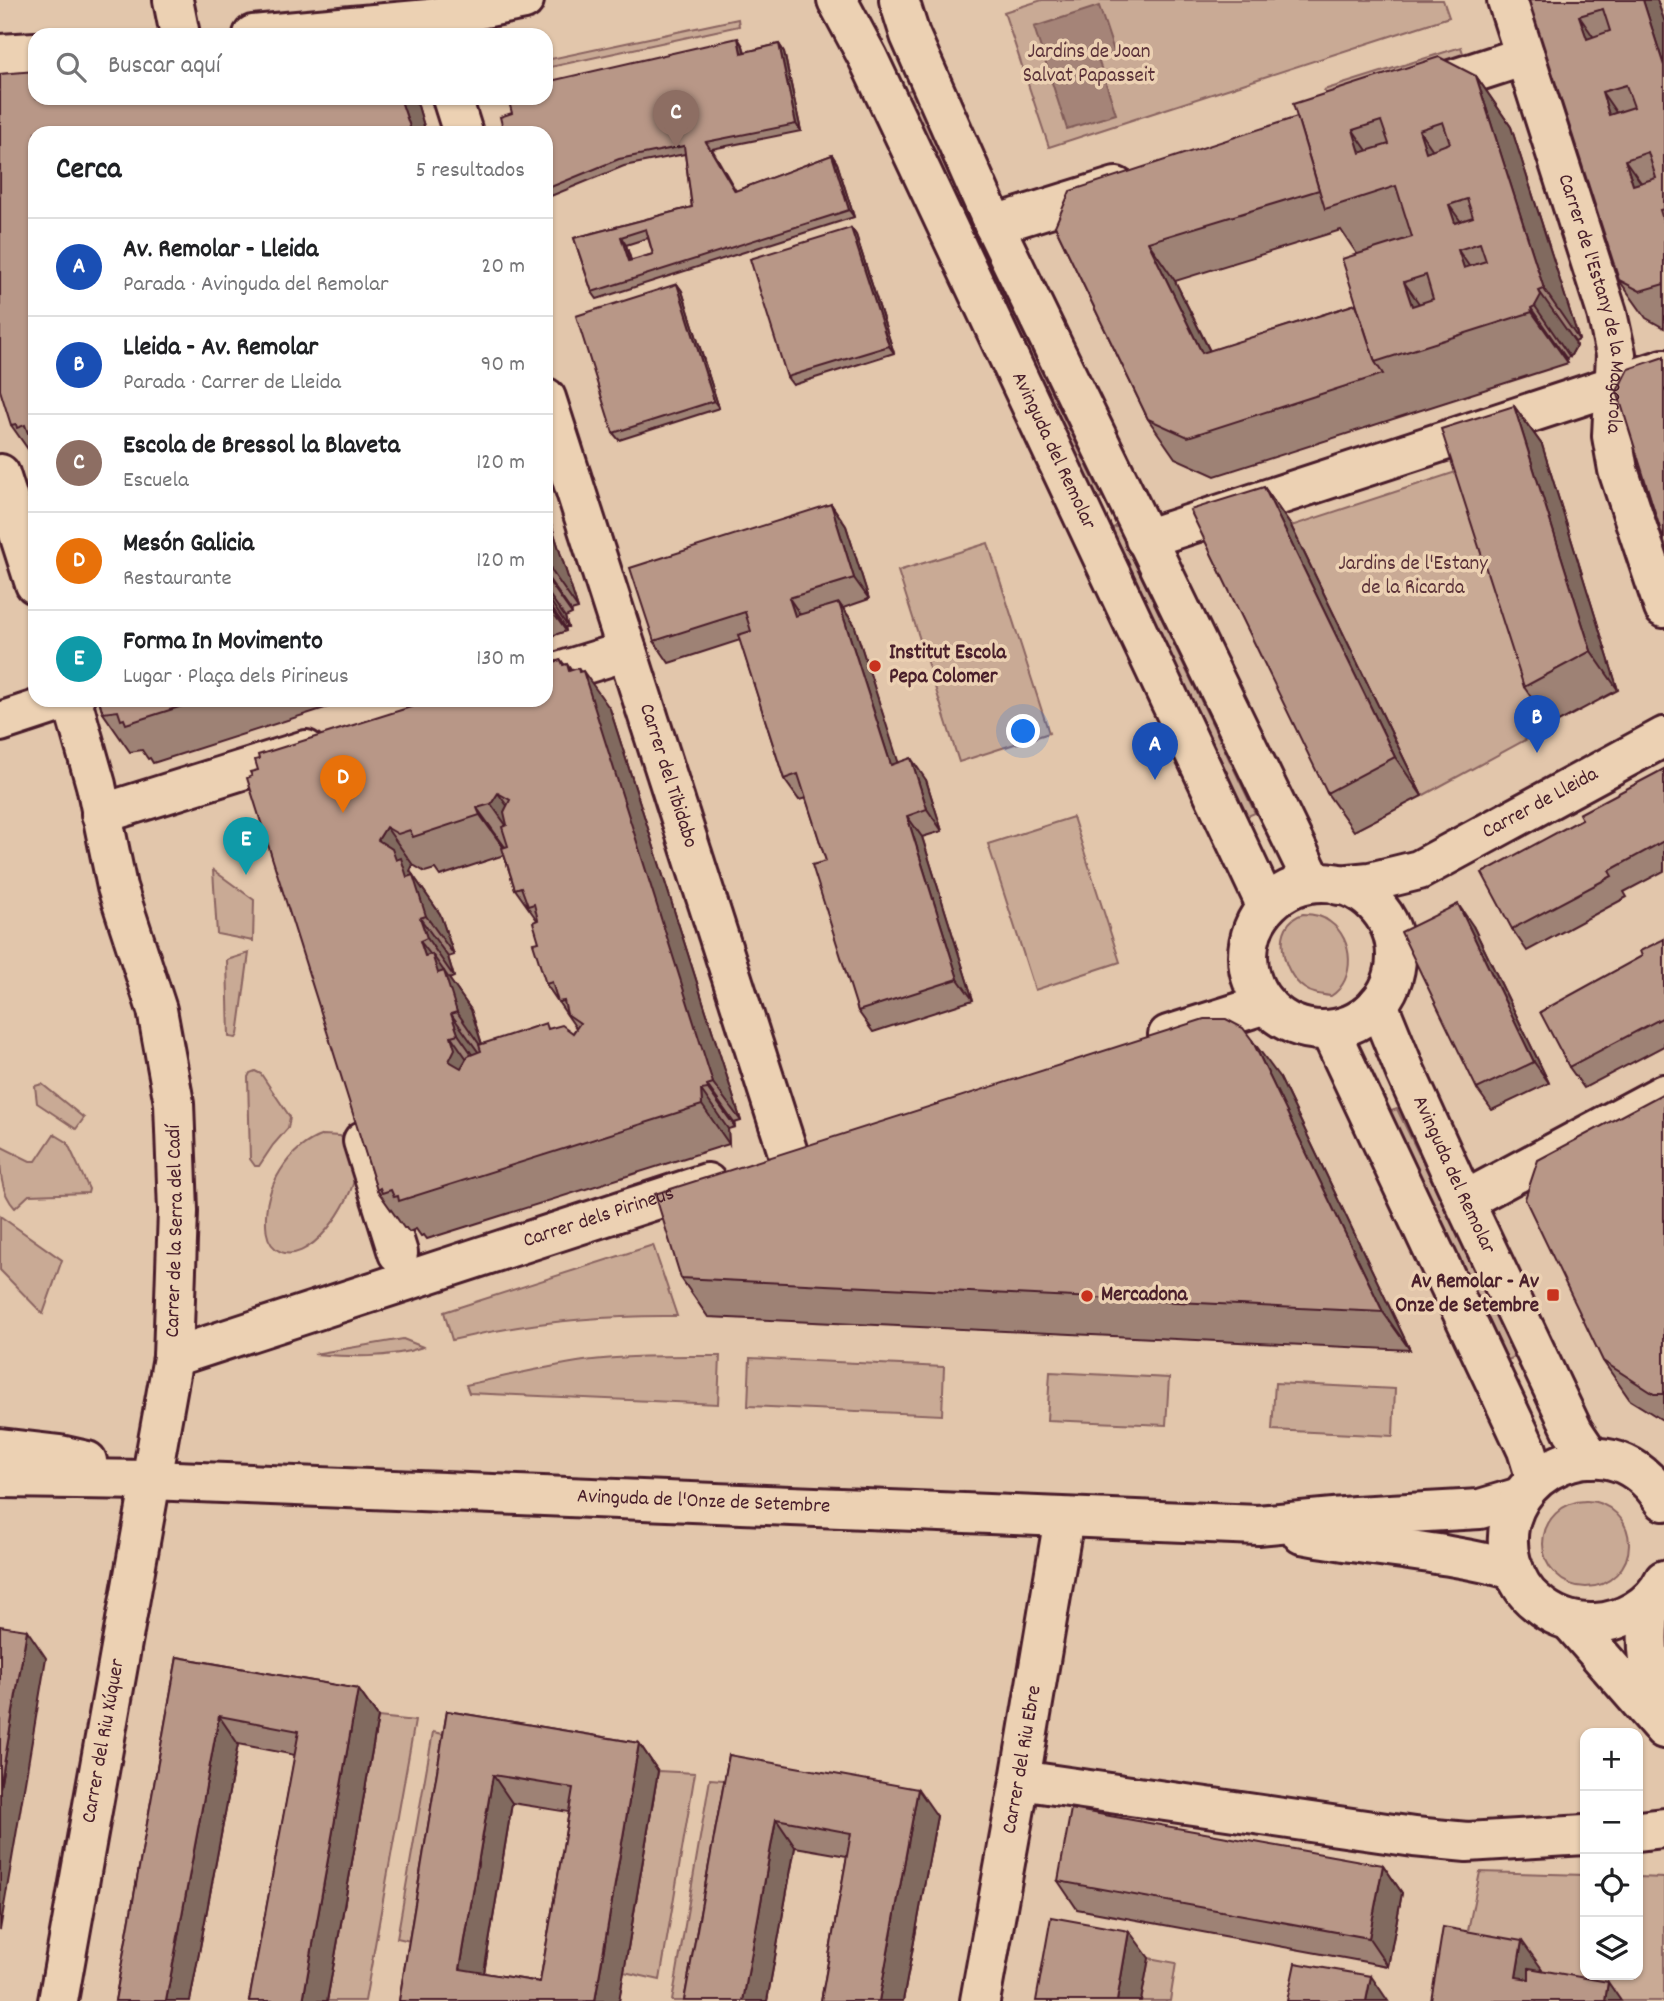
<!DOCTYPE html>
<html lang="es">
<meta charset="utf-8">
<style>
body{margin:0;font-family:Dekko,sans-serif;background:#f6f6f6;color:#202124}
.controls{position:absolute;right:21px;bottom:21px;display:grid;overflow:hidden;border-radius:14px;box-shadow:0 2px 5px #0004}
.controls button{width:63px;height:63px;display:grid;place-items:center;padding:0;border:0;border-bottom:2px solid #e0e0e0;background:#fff;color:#202124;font:35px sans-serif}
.you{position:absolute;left:1024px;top:732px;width:24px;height:24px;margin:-18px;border:5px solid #fff;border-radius:50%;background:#1a73e8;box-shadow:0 0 0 10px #1a73e833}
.badge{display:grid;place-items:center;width:46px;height:46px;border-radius:50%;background:#c8321e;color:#fff;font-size:23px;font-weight:700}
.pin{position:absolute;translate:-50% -58px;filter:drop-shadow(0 2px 4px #0008)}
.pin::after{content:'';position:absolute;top:37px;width:24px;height:21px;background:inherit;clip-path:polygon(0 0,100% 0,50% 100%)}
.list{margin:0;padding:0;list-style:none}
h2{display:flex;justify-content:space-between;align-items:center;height:91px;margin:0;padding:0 28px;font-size:30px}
h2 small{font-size:23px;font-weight:400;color:#757577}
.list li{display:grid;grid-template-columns:46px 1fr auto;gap:21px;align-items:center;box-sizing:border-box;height:98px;padding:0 28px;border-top:2px solid #e0e0e0}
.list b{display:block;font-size:26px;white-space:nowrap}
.list p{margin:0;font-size:23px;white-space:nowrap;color:#757577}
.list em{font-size:23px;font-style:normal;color:#757577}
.icon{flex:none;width:38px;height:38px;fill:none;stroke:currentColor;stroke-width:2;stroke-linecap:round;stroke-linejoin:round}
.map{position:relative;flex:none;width:1664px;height:2001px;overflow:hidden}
.search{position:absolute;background:#fff;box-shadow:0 2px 5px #0004;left:28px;top:28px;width:525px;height:77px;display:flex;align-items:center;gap:18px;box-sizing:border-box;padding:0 24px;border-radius:21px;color:#757577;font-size:26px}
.panel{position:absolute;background:#fff;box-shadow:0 2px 5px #0004;left:28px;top:126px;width:525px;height:581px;border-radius:21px}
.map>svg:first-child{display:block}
.green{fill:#c9aa95;stroke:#8a6460;stroke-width:2}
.water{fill:#a58478;stroke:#815c59;stroke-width:2}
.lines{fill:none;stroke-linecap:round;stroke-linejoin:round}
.minor-casing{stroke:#4a1f2b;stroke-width:44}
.major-casing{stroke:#4a1f2b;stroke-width:44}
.minor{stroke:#ecd1b3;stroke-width:38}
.major{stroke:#ecd1b3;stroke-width:38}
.wall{fill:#9e8274;stroke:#4a1f2b;stroke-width:2;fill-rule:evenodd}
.shaded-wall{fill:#816a5e;stroke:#4a1f2b;stroke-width:2}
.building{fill:#b89787;stroke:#4a1f2b;stroke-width:2;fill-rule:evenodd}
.poi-dot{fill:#c8321e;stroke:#ecd1b3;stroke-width:2.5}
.labels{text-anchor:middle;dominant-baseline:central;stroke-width:7;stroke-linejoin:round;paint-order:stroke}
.park-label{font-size:21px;fill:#5d343b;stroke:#ecd1b3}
.street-label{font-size:21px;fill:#4a1f2b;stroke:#ecd1b3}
.poi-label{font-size:21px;font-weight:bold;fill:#4a1f2b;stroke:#ecd1b3;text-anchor:start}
</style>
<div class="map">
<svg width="1664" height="2001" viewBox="0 0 1664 2001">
<rect width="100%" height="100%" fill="#e2c6ab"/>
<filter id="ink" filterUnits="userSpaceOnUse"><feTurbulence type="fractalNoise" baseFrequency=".0143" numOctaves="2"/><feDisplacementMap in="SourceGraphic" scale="14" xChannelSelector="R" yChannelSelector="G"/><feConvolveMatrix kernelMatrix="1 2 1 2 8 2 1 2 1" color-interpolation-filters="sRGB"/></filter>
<g filter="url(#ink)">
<g class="green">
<path d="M1042,0H1443L1449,17L1049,147L1004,12Z"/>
<path d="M738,19L739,26L546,68V60Z"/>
<path d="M1461,47L1464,56L1328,100L1324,90Z"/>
<path d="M914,89L973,230L1102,497L1090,503L899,93Z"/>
<path d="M1468,468L1551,726L1422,796L1291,526Z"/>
<path d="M1117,526L1255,813L1243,818L1104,532Z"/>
<path d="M988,543L1049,733L959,762L898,571Z"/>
<path d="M1073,817L1120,962L1035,990L988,844Z"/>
<path d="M213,870L254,900L253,941L217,934Z"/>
<path d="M1303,914C1313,914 1323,916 1330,922C1354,939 1356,980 1331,996C1322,995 1312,994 1304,988C1282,973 1270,924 1303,914Z"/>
<path d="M249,953L238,1035L236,1038L229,1037L227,960Z"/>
<path d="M255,1071L261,1074L290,1117L288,1128L273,1145L259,1166H255L250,1159L248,1077L250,1073Z"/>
<path d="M42,1084L84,1118L76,1129L37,1103L35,1086Z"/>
<path d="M1397,1109L1517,1356L1508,1360L1388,1112Z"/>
<path d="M54,1134L67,1142L89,1189L88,1193L29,1195L15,1208C0,1192 0,1171 0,1146L30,1161H36Z"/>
<path d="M323,1135L340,1136L347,1142C349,1151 355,1163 355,1173C354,1200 307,1272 276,1249C268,1243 266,1233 266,1224C264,1188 288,1147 323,1135Z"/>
<path d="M0,1216L62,1260L43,1314L0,1270Z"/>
<path d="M653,1245L677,1316C600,1315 527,1322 452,1340L444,1312Z"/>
<path d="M403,1339L423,1347C388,1359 351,1357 314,1354Z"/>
<path d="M720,1356L718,1404L469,1393L466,1385C505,1376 544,1367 584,1361C629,1355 675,1356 720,1356Z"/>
<path d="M750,1358L944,1367L942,1415L748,1406Z"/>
<path d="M1050,1372L1169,1378L1166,1425L1047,1420Z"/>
<path d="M1275,1383L1395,1389L1393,1436L1272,1430Z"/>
<circle cx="1586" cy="1544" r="43"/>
<path d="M378,1717L415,1721L365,2001H327Z"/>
<path d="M433,1732L467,1739L432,1946L397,1938Z"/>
<path d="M658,1771L695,1773L660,1980L624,1972Z"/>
<path d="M710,1779L749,1782L709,2001H672Z"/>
<path d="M1480,1872L1585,1875V1975H1638V1877L1664,1878V2001H1577L1538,1992L1541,1969L1463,1955Z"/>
<path d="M1149,1958L1176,1963L1170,2001H1141Z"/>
</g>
<path class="water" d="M1099,6L1115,54L1098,59L1116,114L1067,129L1034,27Z"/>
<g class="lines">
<defs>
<g id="minor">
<path d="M173,0L180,35"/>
<path id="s1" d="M837,0L868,58L1266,905"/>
<path d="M899,0L910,35L994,225L1313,882"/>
<path id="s2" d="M1507,0L1607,313L1616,354L1612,436L1618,470L1664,608"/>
<path d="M253,35L429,19L524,0"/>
<path d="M0,54L35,52"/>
<path d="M1420,90L1525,56"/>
<path d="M452,98L463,133"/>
<path d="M994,225L1116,187"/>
<path id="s3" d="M546,398L789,1156"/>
<path d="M0,474L35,584"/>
<path d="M1145,539L1664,369"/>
<path d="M546,676L627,651"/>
<path d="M0,722L67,700"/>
<path d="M101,814L306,750"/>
<circle cx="1322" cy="956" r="74"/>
<path id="s4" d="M1339,885L1370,882L1419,870L1664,737"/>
<path id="s5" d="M1378,1004L1406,1073L1464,1201L1573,1431L1591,1458"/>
<path d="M1330,1031L1513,1420L1527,1450L1536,1479"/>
<path d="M1168,1035L1266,1004"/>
<path d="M363,1141L398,1253"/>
<path d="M1464,1201L1664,1094"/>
<path id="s6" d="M173,1357L707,1183"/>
<path d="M1652,1598C1642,1646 1650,1673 1664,1719"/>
<path d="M1570,1621L1664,1729"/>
<path d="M1020,1780L1414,1837L1467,1842L1585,1835"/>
<path d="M1638,1831L1664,1828"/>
<path id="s7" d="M58,2001L173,1357L178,1211L174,1103L157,1010L117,887L96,785L72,700"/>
<path id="s8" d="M980,2001L1020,1780L1064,1518"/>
</g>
<g id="major">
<path d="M0,1448L60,1455L87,1461"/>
<path id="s9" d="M0,1478L150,1480L1258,1525L1355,1516L1480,1509L1520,1497"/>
<path d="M1664,1501C1659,1494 1654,1486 1647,1480C1589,1423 1489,1484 1511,1562C1516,1578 1523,1592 1536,1602C1553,1617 1572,1624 1595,1623C1622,1622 1652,1606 1664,1580"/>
<path d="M1302,1534C1372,1547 1445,1551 1514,1570"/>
</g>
</defs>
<use href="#minor" class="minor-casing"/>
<use href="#major" class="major-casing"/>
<use href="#minor" class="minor"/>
<use href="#major" class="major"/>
</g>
<g class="wall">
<path d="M1529,0H1657L1664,20V328L1646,318L1619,280Z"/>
<path d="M779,44L784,52L801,131L712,149L736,191L832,155L837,163L854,217L597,299L592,292L574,238L692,207L685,154L624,166L546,198V133L743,46L745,52ZM648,238L653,254L631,261L626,245Z"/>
<path d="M1476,76L1511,127L1579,340L1575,342L1576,346L1570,357L1566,358L1568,363L1215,476L1175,458L1148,419L1055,226ZM1341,230L1357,254L1356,304L1210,351L1175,281Z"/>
<path d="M35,98H412L418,106L426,133H35V459L11,425Z"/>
<path d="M851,228L856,235L894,353L793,385L787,377Z"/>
<path d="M677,284L682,291L719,408L619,440L613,433Z"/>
<path d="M1514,406L1542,445L1618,690L1551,726L1524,687Z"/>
<path d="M1264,487L1291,526L1422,796L1354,831L1327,793Z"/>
<path d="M831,504L846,526L869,599L843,608L854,624L898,763L926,780L942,831L922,837L973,1000L873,1032L858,1011L826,861L806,798L799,800L784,779L740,640L669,663L654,641Z"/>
<path d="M546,508L578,609L571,611L572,614L565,617L568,627H565L566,631L546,638Z"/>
<path d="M561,660L564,664L571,670L580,672L610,709L741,1121L734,1123L735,1127L728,1129L729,1144L427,1239L424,1235L421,1236L416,1229L409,1232L406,1228H404L377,1190L252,776ZM504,855L515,889L537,920L539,942L546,984L576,1028L573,1033L550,1029L482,1044L471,1010L449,979L454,977L448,957L454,955L440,914L410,871L413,865L425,872L435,869L440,876Z"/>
<path d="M99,700H350L153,763L150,758L148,759L142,750L130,752L103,713Z"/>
<path d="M1664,769V871L1624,892L1627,897L1527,951L1512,929L1582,819Z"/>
<path d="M1473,926L1549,1083L1492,1110L1477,1089Z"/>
<path d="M1664,939V1046L1584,1088L1569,1067Z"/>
<path d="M1280,1078L1410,1350L708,1317L681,1278Z"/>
<path d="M1664,1093V1421L1630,1400L1603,1361Z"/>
<path d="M177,1657L358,1689L378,1717L327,2001H249L295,1755L238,1744L190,2001H115Z"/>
<path d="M447,1711L639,1743L658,1771L619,2001H399ZM512,1803L569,1812L540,1982L484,1973Z"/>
<path d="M729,1755L937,1816L903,2001H821L847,1856L795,1847L767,2001H684Z"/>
<path d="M1383,1865L1402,1893L1388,1966L1077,1909L1058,1881Z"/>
</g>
<g class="shaded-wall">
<path d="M1643,0H1657L1664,20V66Z"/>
<path d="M1579,16L1606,55L1587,39Z"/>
<path d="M738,38L743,46L746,60L741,53Z"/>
<path d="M779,44L784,52L801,131L796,124Z"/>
<path d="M1476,76L1511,127L1579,340L1544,289Z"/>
<path d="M1602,92L1629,131L1609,115Z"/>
<path d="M400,98H412L418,106L426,133H412Z"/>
<path d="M1353,130L1388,181L1360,153Z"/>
<path d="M1419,130L1454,181L1461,202L1426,152Z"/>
<path d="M832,155L837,163L854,217L849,210Z"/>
<path d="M1625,160L1652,198L1633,185Z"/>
<path d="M1449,205L1477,244L1455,223Z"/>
<path d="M851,228L856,235L894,353L889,346Z"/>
<path d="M621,237L626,245L634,269L629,261Z"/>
<path d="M1148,242L1175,281L1230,392L1202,353Z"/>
<path d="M1458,250L1493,301L1464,268Z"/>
<path d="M1404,282L1439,332L1412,306Z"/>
<path d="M677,284L682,291L719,408L714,401Z"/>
<path d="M1539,291L1575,342L1576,346L1570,357L1535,306Z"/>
<path d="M1531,308L1566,358L1568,363L1532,312Z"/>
<path d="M1514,406L1542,445L1618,690L1591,651Z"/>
<path d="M1264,487L1291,526L1422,796L1395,757Z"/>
<path d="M831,504L846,526L869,599L854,578Z"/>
<path d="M546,508L578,609L551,570L546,555Z"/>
<path d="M546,575L571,611L572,614L546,577Z"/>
<path d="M546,590L565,617L568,627L546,595Z"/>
<path d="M789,598L804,620L795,616Z"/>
<path d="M546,600L565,627L566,631L546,603Z"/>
<path d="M839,603L854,624L906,786L891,765Z"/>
<path d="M567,664L592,700L578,668L586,680L583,671L610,709L741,1121L713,1083Z"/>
<path d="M911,758L926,780L942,831L927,809Z"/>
<path d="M498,793L525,831L518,842L491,804Z"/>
<path d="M477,808L505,847L508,854L480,815Z"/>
<path d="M907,816L922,837L973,1000L958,979Z"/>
<path d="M386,827L413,865L410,871L440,914L454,955L426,916L378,840Z"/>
<path d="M1458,904L1473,926L1549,1083L1534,1062Z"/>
<path d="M420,918L448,957L454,977L427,938Z"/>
<path d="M420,941L434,959L432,954L471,1010L484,1051L457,1012L425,956Z"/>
<path d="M451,1014L479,1053L485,1073L458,1034Z"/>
<path d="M451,1036L478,1075L483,1088L449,1061Z"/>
<path d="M1252,1040L1280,1078L1410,1350L1383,1312Z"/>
<path d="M707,1085L734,1123L735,1127L708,1089Z"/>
<path d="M701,1090L728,1129L729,1144L702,1105Z"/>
<path d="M27,1630L46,1658L0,1930V1788Z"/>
<path d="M358,1689L378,1717L327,2001H303Z"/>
<path d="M219,1716L238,1744L190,2001H166Z"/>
<path d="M639,1743L658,1771L619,2001H595Z"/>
<path d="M493,1775L512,1803L480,1997L460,1969Z"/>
<path d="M918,1789L937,1816L903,2001H879Z"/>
<path d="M776,1819L795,1847L767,2001H743Z"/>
<path d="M1383,1865L1402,1893L1388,1966L1369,1938Z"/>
<path d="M1129,1931L1149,1958L1141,2001H1117Z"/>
<path d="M1522,1941L1542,1969L1536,2001L1516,1977Z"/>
<path d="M1371,1976L1388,2001H1366Z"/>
<path d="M1608,1982L1621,2001H1605Z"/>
</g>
<g class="building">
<path d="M1529,0H1643L1664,66V209L1660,210L1664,223V284L1640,291L1619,280ZM1603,9L1610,31L1587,39L1579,16ZM1626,85L1634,107L1609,115L1602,92ZM1648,152L1656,178L1633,185L1625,160Z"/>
<path d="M738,38L741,53L779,44L796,124L706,142L735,191L832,155L849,210L592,292L574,238L692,207L684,146L619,159L546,189V133H504L500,117L512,113L508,98H546V82ZM646,229L653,254L629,261L621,237Z"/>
<path d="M1439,57L1476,76L1544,289L1539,291L1541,295L1535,306L1531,308L1532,312L1375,362L1342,259L1412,237L1396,186L1325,209L1293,104ZM1381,121L1389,144L1360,153L1353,130ZM1443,122L1450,143L1426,152L1419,130ZM1467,199L1473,217L1455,223L1449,205ZM1480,243L1486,261L1464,268L1458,250ZM1426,275L1433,299L1412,306L1404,282Z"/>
<path d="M35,71V98H400L412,133H35V435L33,436L32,433H28L25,425L17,428L16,424L11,425L0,390V74Z"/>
<path d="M1297,117L1319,190L1148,242L1202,353L1356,304L1375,362L1383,374L1188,437L1148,419L1055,226L1070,191Z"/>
<path d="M851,228L889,346L787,377L750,259Z"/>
<path d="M677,284L714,401L613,433L576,316Z"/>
<path d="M1664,357V541L1617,391L1628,369Z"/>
<path d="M1514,406L1591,651L1524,687L1441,429Z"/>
<path d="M1264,487L1395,757L1327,793L1190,510Z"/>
<path d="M831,504L854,578L789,598L795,616L839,603L891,765L911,758L927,809L907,816L958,979L858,1011L812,865L826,861L798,774L784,779L738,635L751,631L745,612L654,641L630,568Z"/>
<path d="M546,555L551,570L546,572Z"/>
<path d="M561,660L563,665L567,664L569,671L578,668L579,672L583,671L713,1083L707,1085L708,1089L701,1090L702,1105L399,1201L398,1196L394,1197L391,1190L382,1193L380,1188L377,1190L247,778L252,776L250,772L258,770L255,760L259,759L258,755L433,700H546V664ZM498,793L510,800L504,812L507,825L502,827L508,846L502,848L515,889L521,887L528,906L534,904L538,920L533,922L539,942L533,943L546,984L552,982L558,1002L564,1001L567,1014L580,1023L573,1033L562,1025L548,1029L546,1023L479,1045L481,1051L468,1056L461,1068L449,1061L455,1049L451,1036L458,1034L451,1014L457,1012L444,971L438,973L432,954L425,956L420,941L427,938L420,918L426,916L413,875L407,877L401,858L396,860L392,849L378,840L386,827L398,834L410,830L413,837L480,815L477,808L491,804Z"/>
<path d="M99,700H201L126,724L124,719L121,720L118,711L103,713Z"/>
<path d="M1664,769V841L1609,871L1612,876L1512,929L1482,873L1582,819L1579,814Z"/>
<path d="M1458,904L1534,1062L1477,1089L1401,932Z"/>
<path d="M1664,939V1017L1569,1067L1540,1012L1642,956L1640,951Z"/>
<path d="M1204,1019H1226L1243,1028L1252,1040L1383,1312L681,1278L655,1194Z"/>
<path d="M1664,1093V1394H1654L1603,1361L1525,1199L1538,1160Z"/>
<path d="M0,1626L27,1630L0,1788Z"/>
<path d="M177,1657L358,1689L303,2001H249L299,1731L219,1716L166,2001H115Z"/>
<path d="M447,1711L639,1743L595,2001H399ZM493,1775L573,1788L540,1982L460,1969Z"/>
<path d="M729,1755L918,1789L879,2001H821L851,1833L776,1819L743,2001H684Z"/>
<path d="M1071,1809L1383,1865L1369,1938L1058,1881Z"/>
<path d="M1051,1917L1129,1931L1117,2001H1036Z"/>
<path d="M1443,1927L1522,1941L1516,1977L1529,1979V1968L1608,1982L1605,2001H1431Z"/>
<path d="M1295,1963L1371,1976L1366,2001H1287Z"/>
</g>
</g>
<g class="poi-dot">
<circle cx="875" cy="666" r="7"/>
<rect x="1546" y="1288" width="14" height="14" rx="3.5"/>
<circle cx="1087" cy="1296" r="7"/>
</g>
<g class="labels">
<g class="park-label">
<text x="1089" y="53">Jardins de Joan<tspan x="1089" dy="24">Salvat Papasseit</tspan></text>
<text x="1413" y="565">Jardins de l'Estany<tspan x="1413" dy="24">de la Ricarda</tspan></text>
</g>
<g class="street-label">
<text stroke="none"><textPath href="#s2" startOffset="317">Carrer de l'Estany de la Magarola</textPath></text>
<text stroke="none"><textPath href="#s1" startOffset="500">Avinguda del Remolar</textPath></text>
<text stroke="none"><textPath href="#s3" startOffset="397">Carrer del Tibidabo</textPath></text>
<text stroke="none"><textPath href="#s4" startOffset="220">Carrer de Lleida</textPath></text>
<text stroke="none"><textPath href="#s5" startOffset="187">Avinguda del Remolar</textPath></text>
<text stroke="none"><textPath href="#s6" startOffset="448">Carrer dels Pirineus</textPath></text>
<text stroke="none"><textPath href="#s7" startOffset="780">Carrer de la Serra del Cadí</textPath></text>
<text stroke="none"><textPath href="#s9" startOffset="704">Avinguda de l'Onze de Setembre</textPath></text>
<text stroke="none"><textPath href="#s7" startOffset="264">Carrer del Riu Xúquer</textPath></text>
<text stroke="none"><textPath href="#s8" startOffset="245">Carrer del Riu Ebre</textPath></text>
</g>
<g class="poi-label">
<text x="889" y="654">Institut Escola<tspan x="889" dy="24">Pepa Colomer</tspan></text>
<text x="1539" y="1283" text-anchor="end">Av Remolar - Av<tspan x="1539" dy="24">Onze de Setembre</tspan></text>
<text x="1101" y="1296">Mercadona</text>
</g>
</g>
</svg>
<div class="controls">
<button>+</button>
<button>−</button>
<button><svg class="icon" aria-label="locate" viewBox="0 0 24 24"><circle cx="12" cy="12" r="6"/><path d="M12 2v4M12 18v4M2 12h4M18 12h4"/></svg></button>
<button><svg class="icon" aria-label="layers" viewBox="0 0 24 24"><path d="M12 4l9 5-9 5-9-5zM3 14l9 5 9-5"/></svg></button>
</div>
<div class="you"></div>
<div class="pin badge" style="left:1155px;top:780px;background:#1a4fb4">A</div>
<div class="pin badge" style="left:1537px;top:753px;background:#1a4fb4">B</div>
<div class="pin badge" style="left:676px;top:148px;background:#8d6e63">C</div>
<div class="pin badge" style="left:343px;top:813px;background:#e8710a">D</div>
<div class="pin badge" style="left:246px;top:875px;background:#0f9aa8">E</div>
<div class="search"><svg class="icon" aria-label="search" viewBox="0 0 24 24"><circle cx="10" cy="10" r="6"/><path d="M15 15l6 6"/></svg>Buscar aquí</div>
<section class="panel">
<h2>Cerca<small>5 resultados</small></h2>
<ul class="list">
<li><span class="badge" style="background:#1a4fb4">A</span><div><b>Av. Remolar - Lleida</b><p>Parada · Avinguda del Remolar</p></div><em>20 m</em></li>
<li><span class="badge" style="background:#1a4fb4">B</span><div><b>Lleida - Av. Remolar</b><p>Parada · Carrer de Lleida</p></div><em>90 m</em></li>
<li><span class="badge" style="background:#8d6e63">C</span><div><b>Escola de Bressol la Blaveta</b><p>Escuela</p></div><em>120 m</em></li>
<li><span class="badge" style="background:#e8710a">D</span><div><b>Mesón Galicia</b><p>Restaurante</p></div><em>120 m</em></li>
<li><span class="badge" style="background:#0f9aa8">E</span><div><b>Forma In Movimento</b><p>Lugar · Plaça dels Pirineus</p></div><em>130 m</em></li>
</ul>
</section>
</div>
